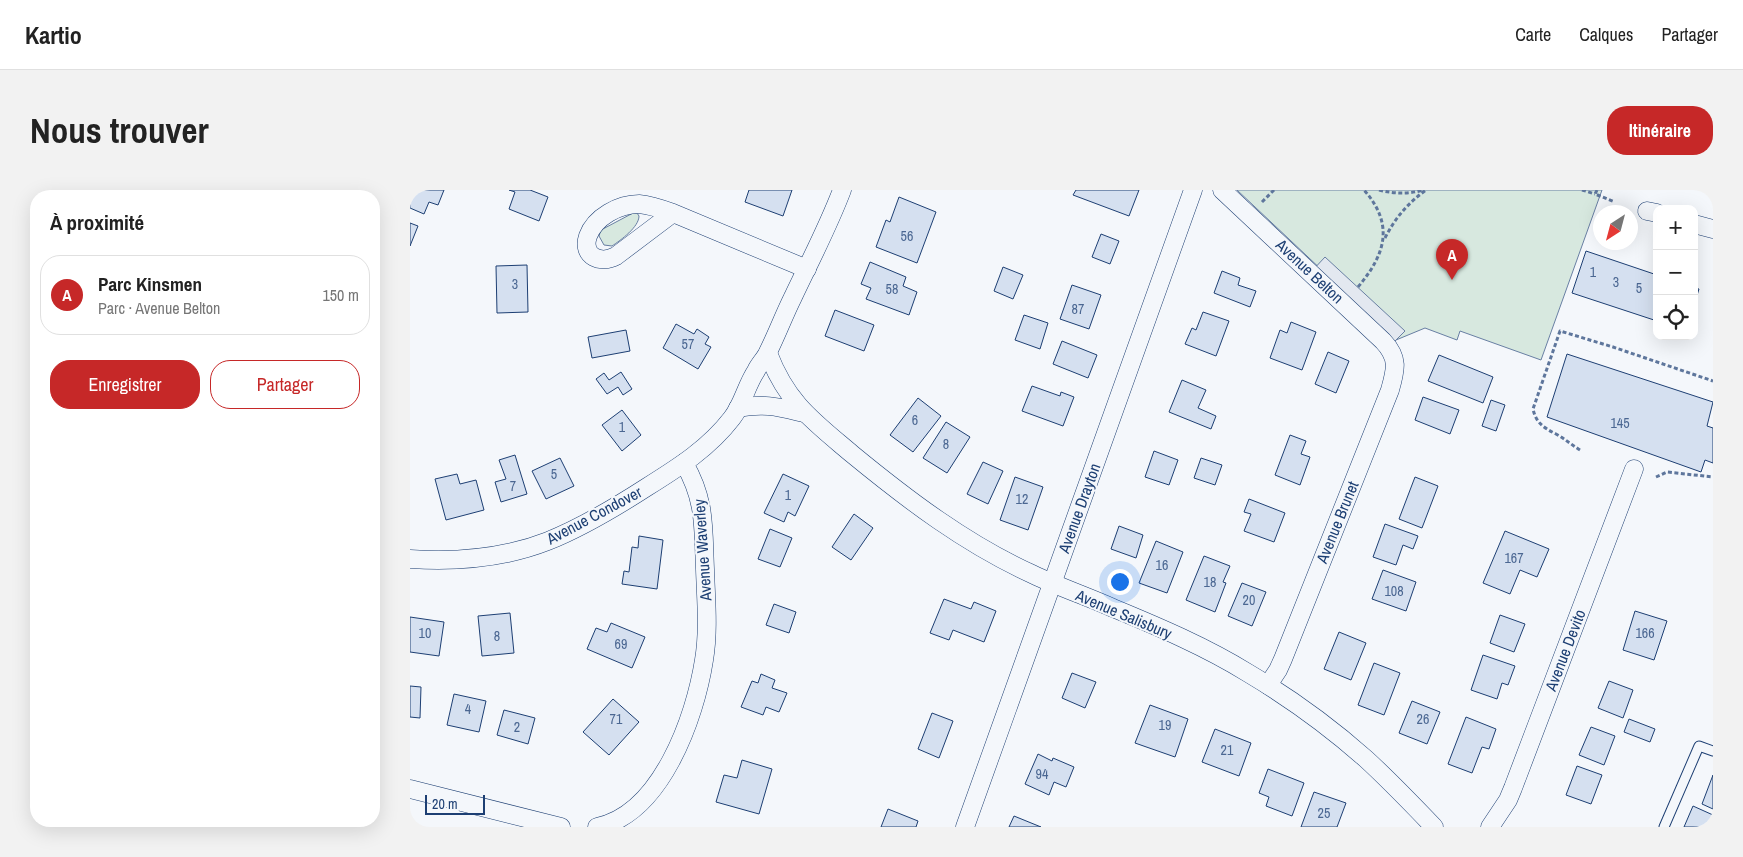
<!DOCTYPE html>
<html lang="fr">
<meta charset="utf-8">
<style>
body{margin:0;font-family:"Archivo Narrow",sans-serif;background:#f2f2f2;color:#222}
.controls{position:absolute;right:15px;top:15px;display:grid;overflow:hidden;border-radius:10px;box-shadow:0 5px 20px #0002}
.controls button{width:45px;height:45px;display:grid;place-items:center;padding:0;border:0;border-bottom:1px solid #e0e0e0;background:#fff;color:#222;font:25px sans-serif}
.compass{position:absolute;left:1183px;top:15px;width:45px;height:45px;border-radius:50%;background:#fff;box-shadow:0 5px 20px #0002;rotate:216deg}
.scale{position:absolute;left:15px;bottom:12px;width:60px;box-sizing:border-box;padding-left:5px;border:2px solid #1d3f73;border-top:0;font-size:14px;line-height:18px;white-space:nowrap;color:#1d3f73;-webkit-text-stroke:4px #f4f7fb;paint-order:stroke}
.you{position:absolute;left:709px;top:391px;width:18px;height:18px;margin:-12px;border:4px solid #fff;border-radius:50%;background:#1a73e8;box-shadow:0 0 0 8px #1a73e833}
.badge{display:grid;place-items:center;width:32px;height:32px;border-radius:50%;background:#c62828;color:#fff;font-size:16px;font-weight:700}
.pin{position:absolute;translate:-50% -41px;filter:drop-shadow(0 1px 2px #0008)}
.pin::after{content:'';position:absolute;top:26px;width:18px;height:15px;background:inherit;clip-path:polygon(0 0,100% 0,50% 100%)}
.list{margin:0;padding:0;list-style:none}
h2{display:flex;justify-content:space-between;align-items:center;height:65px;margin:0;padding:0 20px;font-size:21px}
h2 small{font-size:16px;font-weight:400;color:#767676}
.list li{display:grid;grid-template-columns:32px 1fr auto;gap:15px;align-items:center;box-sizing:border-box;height:80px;margin:0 10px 10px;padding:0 10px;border:1px solid #e0e0e0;border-radius:20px}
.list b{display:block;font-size:19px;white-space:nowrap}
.list p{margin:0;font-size:16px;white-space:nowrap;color:#767676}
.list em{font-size:16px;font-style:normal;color:#767676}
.actions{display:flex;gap:10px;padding:15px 20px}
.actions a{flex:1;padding:11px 0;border:1px solid #c62828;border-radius:20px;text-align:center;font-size:18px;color:#c62828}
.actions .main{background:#c62828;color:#fff}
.icon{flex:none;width:28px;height:28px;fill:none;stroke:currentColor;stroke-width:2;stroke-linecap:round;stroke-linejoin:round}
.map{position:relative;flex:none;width:1303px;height:637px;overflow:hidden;border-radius:20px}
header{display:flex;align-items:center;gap:30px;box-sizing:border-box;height:70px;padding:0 25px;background:#fff;border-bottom:1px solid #e0e0e0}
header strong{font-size:24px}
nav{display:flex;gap:28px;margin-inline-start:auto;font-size:18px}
.intro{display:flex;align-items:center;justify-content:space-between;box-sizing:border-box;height:120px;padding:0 30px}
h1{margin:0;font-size:35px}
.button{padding:12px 22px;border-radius:20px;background:#c62828;color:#fff;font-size:18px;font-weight:700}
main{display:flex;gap:30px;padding:0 30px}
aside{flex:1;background:#fff;border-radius:20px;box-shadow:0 5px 20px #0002}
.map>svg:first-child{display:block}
.green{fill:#d7e8df;stroke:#687fa3}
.parking{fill:#e3e8f0;stroke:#687fa3}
.building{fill:#d5e0f0;stroke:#1d3f73}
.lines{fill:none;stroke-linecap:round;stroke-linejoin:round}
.service-casing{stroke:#1d3f73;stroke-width:11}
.minor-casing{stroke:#1d3f73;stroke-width:19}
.path{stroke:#5e769c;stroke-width:3;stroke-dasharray:4 2.5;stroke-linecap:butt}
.service{stroke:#f4f7fb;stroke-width:9}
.minor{stroke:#f4f7fb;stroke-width:18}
.labels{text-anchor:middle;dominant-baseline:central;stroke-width:4;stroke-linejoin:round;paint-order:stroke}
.number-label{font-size:14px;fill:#4b6792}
.street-label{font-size:16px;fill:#1d3f73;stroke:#f4f7fb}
</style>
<header>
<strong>Kartio</strong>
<nav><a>Carte</a><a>Calques</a><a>Partager</a></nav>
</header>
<div class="intro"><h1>Nous trouver</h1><a class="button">Itinéraire</a></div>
<main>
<aside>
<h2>À proximité<small></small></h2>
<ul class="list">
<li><span class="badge">A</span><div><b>Parc Kinsmen</b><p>Parc · Avenue Belton</p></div><em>150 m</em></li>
</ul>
<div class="actions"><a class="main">Enregistrer</a><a>Partager</a></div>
</aside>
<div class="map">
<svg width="1303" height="637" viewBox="0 0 1303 637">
<rect width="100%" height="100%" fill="#f4f7fb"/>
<g class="green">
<path d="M827,0H1192L1131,170L1050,141L1047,150L1015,138L986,150Z"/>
<path d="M223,23H227L229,26C229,37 211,50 202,56L194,55L189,46L191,40Z"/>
</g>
<path class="parking" d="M915,67L995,141L979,157L901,82Z"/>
<g class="building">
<path d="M0,0H34L28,15L19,12L14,24L0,18Z"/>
<path d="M99,0H120L138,7L129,31L99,19L105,2Z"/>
<path d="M339,0H382L373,26L335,12Z"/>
<path d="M666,0H729L719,26L663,5Z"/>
<path d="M489,7L526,22L507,73L466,57L476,30L480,32Z"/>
<path d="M0,33L8,36L0,56Z"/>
<path d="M691,44L709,51L700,74L682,67Z"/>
<path d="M1176,61L1247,85V131L1162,103Z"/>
<path d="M460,72L496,87L493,96L507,102L499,125L456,109L461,98L451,94Z"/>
<path d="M117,75L118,122L87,123L86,76Z"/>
<path d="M593,77L613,85L603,109L584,101Z"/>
<path d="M812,81L830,88L828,95L846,101L840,117L804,103Z"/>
<path d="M662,95L691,105L679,139L650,129Z"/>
<path d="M1284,98L1289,99L1284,115Z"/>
<path d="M425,120L464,135L454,161L415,146Z"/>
<path d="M793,122L819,131L806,166L775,154L782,138L786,140Z"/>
<path d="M614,125L638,133L630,159L605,150Z"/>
<path d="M881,132L906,142L892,180L860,168L870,140L877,143Z"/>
<path d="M266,134L284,144L287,139L299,147L295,154L301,157L288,179L253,158Z"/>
<path d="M216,140L220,161L182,168L178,147Z"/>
<path d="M652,151L687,165L678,188L643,174Z"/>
<path d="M918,162L939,171L926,203L905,194Z"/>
<path d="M1157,164L1303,212L1297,236L1303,238V273L1295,270L1291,282L1137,227Z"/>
<path d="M1029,165L1083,187L1073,213L1018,191Z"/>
<path d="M211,182L222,199L213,205L208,197L197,204L186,189L194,183L199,190Z"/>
<path d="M772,190L796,200L788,218L806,226L801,239L759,222Z"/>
<path d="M622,196L650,206L651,202L664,207L653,236L612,221Z"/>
<path d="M1013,207L1049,220L1040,244L1005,230Z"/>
<path d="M508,208L531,226L503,262L480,245Z"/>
<path d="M1081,210L1095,215L1086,241L1072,236Z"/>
<path d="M212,220L231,245L212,261L192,235Z"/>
<path d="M536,232L560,247L537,283L513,268Z"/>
<path d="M880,245L896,251L891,264L900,267L890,295L865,285Z"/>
<path d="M744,261L768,270L759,295L735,287Z"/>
<path d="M105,265L117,304L91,312L85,292L96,289L89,270Z"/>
<path d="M150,268L164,296L136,309L122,281Z"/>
<path d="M791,268L812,275L805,295L784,288Z"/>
<path d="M573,272L593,281L578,314L557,304Z"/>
<path d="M47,284L50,294L66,290L74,320L36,330L25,289Z"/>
<path d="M373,284L399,296L385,326L378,322L374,332L354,323Z"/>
<path d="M605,287L633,297L618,340L590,330Z"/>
<path d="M1005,287L1028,296L1012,338L989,329Z"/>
<path d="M839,309L875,323L864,352L834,341L841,324L834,322Z"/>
<path d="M444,324L463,338L441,370L422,357Z"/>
<path d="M975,334L1008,346L1003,359L993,355L986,375L963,367Z"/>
<path d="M709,336L733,345L726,368L701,359Z"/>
<path d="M360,339L382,348L370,377L348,369Z"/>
<path d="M1095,341L1139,359L1127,387L1110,380L1100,404L1073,393Z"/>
<path d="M229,346L253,350L247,399L212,394L214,381L219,382L222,357L228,358Z"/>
<path d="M746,351L773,362L757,403L729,393Z"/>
<path d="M794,366L820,376L813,392L816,393L805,422L776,410Z"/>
<path d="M973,380L1006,392L996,421L962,409Z"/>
<path d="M832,393L856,402L842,436L818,426Z"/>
<path d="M534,409L561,419L564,412L586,421L574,452L543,440L539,450L520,443Z"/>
<path d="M364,414L386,422L379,443L356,435Z"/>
<path d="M1225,421L1257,431L1244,470L1213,460Z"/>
<path d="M100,423L104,463L72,466L68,426Z"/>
<path d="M1090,425L1115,434L1104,462L1080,453Z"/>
<path d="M0,427L34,432L29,466L0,462Z"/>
<path d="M201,433L235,447L222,478L177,459L186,438L197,442Z"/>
<path d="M929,442L956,453L941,490L914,479Z"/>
<path d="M1073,465L1105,476L1098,495L1092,493L1087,509L1061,500Z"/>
<path d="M964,473L990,483L974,525L948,515Z"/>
<path d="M662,483L686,492L675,518L652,508Z"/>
<path d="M351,484L365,490L362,498L377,503L369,522L356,517L353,525L331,517L342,491L348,493Z"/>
<path d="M1199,491L1223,500L1213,528L1188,518Z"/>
<path d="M0,496L11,497L10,528L0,527Z"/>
<path d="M44,504L76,511L69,542L37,535Z"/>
<path d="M203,509L229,532L199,565L173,542Z"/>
<path d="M1002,511L1030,522L1017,554L989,543Z"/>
<path d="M740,515L778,529L765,567L725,553Z"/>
<path d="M94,520L125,528L118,554L87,545Z"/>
<path d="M522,523L543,531L529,568L508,559Z"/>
<path d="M1056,527L1086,539L1079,559L1072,557L1062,583L1038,574Z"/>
<path d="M1219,529L1245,539L1240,552L1214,542Z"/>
<path d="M1181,537L1205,546L1194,575L1169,565Z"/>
<path d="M805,539L841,553L829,586L792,572Z"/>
<path d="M628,564L642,571L643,568L664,577L656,597L644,592L639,605L615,594Z"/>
<path d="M332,570L362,579L349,624L306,612L314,585L327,588Z"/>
<path d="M1167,576L1192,585L1181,614L1156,605Z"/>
<path d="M858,579L894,593L882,626L856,616L859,607L849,603Z"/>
<path d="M1303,585V619L1292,614Z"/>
<path d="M904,602L936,613L927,637H891Z"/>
<path d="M1283,616L1303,625V637H1274Z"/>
<path d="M478,619L508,631L506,637H471Z"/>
<path d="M604,626L631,637H599Z"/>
</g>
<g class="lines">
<defs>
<path id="service" d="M1254,637L1289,556L1303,561"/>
<g id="minor">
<path d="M812,0L973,151C989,168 986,179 980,200L873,469L868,480L858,495"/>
<path d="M1237,21L1247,23"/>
<path d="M263,23L206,66C191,74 171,67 178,46C185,27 209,14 229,14C240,15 252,19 263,23L397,79"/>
<path d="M1284,34L1303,39"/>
<path d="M358,163C377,213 403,231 442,264C498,310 556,354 622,384C649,397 676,406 703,418C749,437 796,457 838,483C880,508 920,537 956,569C980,591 1002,614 1024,637"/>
<path d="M328,218C355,213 368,217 394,223"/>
<path d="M0,369C46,372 95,368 138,351C173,337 206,317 237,297C269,277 299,258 322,228C333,214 336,196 346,181C349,174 355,169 358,162C367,144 374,125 383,107C400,71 418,37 432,0"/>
<path d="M0,599L151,637"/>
<path d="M187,637C251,624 285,528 294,470C299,440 296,410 295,379C293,337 296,311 274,273"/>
<path d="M555,637L783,0"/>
<path d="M1080,637L1098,610L1103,598L1224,279"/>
</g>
</defs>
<use href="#service" class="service-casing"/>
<use href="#minor" class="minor-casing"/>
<g class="path">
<path d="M969,0C985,4 998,4 1014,0"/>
<path d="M1172,0L1185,4"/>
<path d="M1187,0L1185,4L1205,12"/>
<path d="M852,12L864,0"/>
<path d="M975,48C985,28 998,13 1016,0"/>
<path d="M948,97C975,65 985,35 954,0"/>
<path d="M1170,260C1162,255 1155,249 1146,244C1134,238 1126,233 1123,219L1150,141L1203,157L1303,191"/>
<path d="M1246,287L1257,282L1303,287"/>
</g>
<use href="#service" class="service"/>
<use href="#minor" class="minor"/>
</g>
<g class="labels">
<g class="number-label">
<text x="497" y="46">56</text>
<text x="1183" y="82">1</text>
<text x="1206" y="92">3</text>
<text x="105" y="94">3</text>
<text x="1229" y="98">5</text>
<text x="482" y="99">58</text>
<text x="668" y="119">87</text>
<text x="278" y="154">57</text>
<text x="505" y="230">6</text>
<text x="1210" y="233">145</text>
<text x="212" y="237">1</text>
<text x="536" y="254">8</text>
<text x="144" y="284">5</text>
<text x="103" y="296">7</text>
<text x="378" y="305">1</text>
<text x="612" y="309">12</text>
<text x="1104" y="368">167</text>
<text x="752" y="375">16</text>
<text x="800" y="392">18</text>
<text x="984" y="401">108</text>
<text x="839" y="410">20</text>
<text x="15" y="443">10</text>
<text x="1235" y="443">166</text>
<text x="87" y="446">8</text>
<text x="211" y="454">69</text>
<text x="58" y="519">4</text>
<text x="206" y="529">71</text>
<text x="1013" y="529">26</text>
<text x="755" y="535">19</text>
<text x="107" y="537">2</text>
<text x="817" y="560">21</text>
<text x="632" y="584">94</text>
<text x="914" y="623">25</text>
</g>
<g class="street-label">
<text transform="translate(900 81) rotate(43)">Avenue Belton</text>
<text transform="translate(669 318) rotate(-70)">Avenue Drayton</text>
<text transform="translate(184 325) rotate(-28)">Avenue Condover</text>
<text transform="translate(927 332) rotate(-68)">Avenue Brunet</text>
<text transform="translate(292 360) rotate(-94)">Avenue Waverley</text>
<text transform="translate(714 424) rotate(23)">Avenue Salisbury</text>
<text transform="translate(1155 460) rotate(-69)">Avenue Devito</text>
</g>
</g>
</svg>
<div class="controls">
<button>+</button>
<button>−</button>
<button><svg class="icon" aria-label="locate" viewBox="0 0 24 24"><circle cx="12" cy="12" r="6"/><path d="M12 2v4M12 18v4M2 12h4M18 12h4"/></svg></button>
</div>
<svg class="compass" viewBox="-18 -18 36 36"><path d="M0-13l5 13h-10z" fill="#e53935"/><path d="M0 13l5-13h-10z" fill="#767676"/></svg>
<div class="scale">20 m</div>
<div class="you"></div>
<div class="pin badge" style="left:1042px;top:90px">A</div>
</div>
</main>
